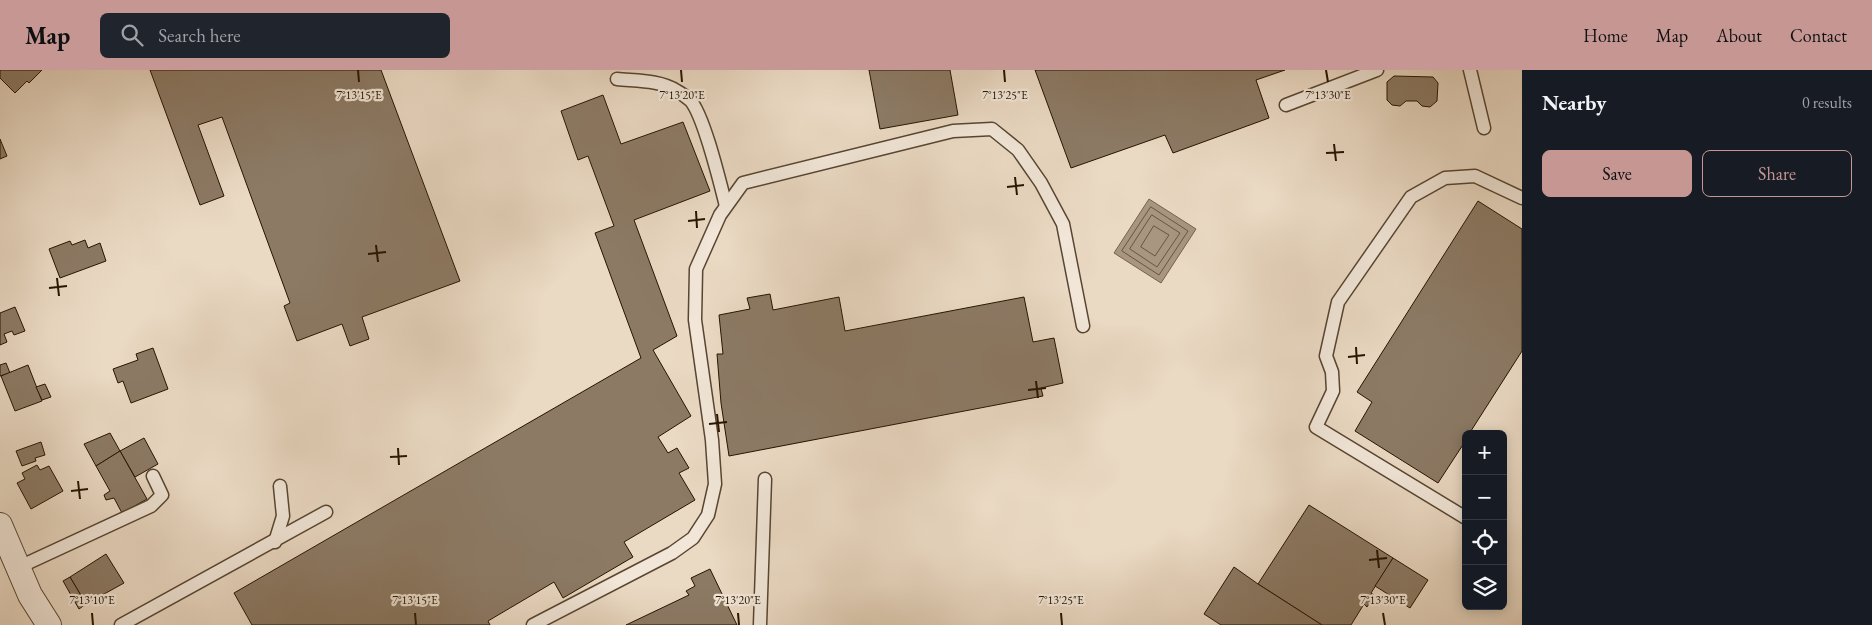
<!DOCTYPE html>
<meta charset="utf-8">
<style>
body{margin:0;font-family:"EB Garamond",serif;background:#20242c;color:#f1f3f6}
.controls{position:absolute;right:15px;bottom:15px;display:grid;overflow:hidden;border-radius:8px;box-shadow:0 2px 12px #0003}
.controls button{width:45px;height:45px;display:grid;place-items:center;padding:0;border:0;border-bottom:1px solid #363941;background:#171b24;color:#f1f3f6;font:25px sans-serif}
.list{margin:0;padding:0;list-style:none}
h2{display:flex;justify-content:space-between;align-items:center;height:65px;margin:0;padding:0 20px;font-size:21px}
h2 small{font-size:16px;font-weight:400;color:#9ea1a6}
.actions{display:flex;gap:10px;padding:15px 20px}
.actions a{flex:1;padding:11px 0;border:1px solid #c59692;border-radius:8px;text-align:center;font-size:18px;color:#c59692}
.actions .main{background:#c59692;color:#111}
.icon{flex:none;width:28px;height:28px;fill:none;stroke:currentColor;stroke-width:2;stroke-linecap:round;stroke-linejoin:round}
.map{position:relative;flex:none;width:1522px;height:555px;overflow:hidden}
header{display:flex;align-items:center;gap:30px;box-sizing:border-box;height:70px;padding:0 25px;background:#c59692;color:#111}
header strong{font-size:24px}
nav{display:flex;gap:28px;margin-inline-start:auto;font-size:18px}
.search{width:350px;height:45px;background:#20242c;display:flex;align-items:center;gap:12px;box-sizing:border-box;padding:0 18px;border-radius:8px;color:#9ea1a6;font-size:19px}
main{display:flex}
aside{flex:1;background:#171b24}
.map>svg:first-child{display:block}
.water{fill:#a89681;stroke:#74624d}
.lines{fill:none;stroke-linecap:round;stroke-linejoin:round}
.shore{stroke:#685540;stroke-width:1}
.building{fill:#8c7a65;stroke:#271400}
.service-casing{stroke:#584531;stroke-width:15}
.minor-casing{stroke:#584531;stroke-width:26}
.service{stroke:#f1e6d8;stroke-width:12}
.minor{stroke:#f1e6d8;stroke-width:24}
.ticks{fill:none;stroke:#271400;stroke-width:2}
.ticks-label{font-size:12px;text-anchor:middle;fill:#271400;stroke:#f1e6d8;stroke-width:4.5;stroke-linejoin:round;paint-order:stroke}
</style>
<header>
<strong>Map</strong>
<div class="search"><svg class="icon" aria-label="search" viewBox="0 0 24 24"><circle cx="10" cy="10" r="6"/><path d="M15 15l6 6"/></svg>Search here</div>
<nav><a>Home</a><a>Map</a><a>About</a><a>Contact</a></nav>
</header>
<main>
<div class="map">
<svg width="1522" height="555" viewBox="0 0 1522 555">
<rect width="100%" height="100%" fill="#ead9c3"/>
<filter id="stains"><feTurbulence type="fractalNoise" baseFrequency=".004" numOctaves="4"/><feColorMatrix values="0 0 0 0 .2 0 0 0 0 .09 0 0 0 0 .02 0 0 0 .5 -.17"/></filter>
<radialGradient id="worn" r=".72"><stop offset=".6" stop-color="#630" stop-opacity="0"/><stop offset="1" stop-color="#630" stop-opacity=".3"/></radialGradient>
<path class="water" d="M1149,129L1196,159L1161,213L1114,183Z"/>
<g class="lines">
<g class="shore">
<path d="M1151,137L1188,161L1159,205L1122,181Z"/>
<path d="M1152,145L1180,163L1157,197L1130,179Z"/>
<path d="M1154,156L1169,165L1155,186L1141,177Z"/>
</g>
</g>
<g class="building">
<path d="M0,0H42L29,13L27,11L15,23L0,8Z"/>
<path d="M150,0H381L460,211L362,247L369,269L350,276L342,254L297,271L284,236L290,233L222,47L198,55L224,126L200,135Z"/>
<path d="M869,0H950L958,45L880,59Z"/>
<path d="M1035,0H1285L1256,10L1269,48L1173,83L1165,65L1071,98Z"/>
<path d="M1394,6L1433,7L1438,13L1437,31L1430,37L1422,36L1417,31H1406L1400,36L1392,35L1387,30V12Z"/>
<path d="M603,25L621,74L683,52L710,121L634,150L677,266L653,280L691,346L658,367L668,383L677,378L689,398L679,403L695,430L624,472L633,487L563,528L554,512L488,551L490,555H252L234,523L641,288L595,163L614,156L588,86L578,90L561,41Z"/>
<path d="M0,69L7,86L0,89Z"/>
<path d="M1478,131L1522,159V281L1469,364H1466V370L1438,413L1355,361L1372,332L1357,322Z"/>
<path d="M85,170L88,178L100,173L106,191L60,208L49,179L70,171L72,175Z"/>
<path d="M770,224L773,240L839,227L845,261L1024,227L1033,272L1054,268L1063,313L1041,318L1043,326L729,386L721,333L717,284H723L719,245L750,239L747,228Z"/>
<path d="M15,237L25,261L14,265L12,261L4,264L7,272L0,275V243Z"/>
<path d="M153,278L168,319L131,333L123,311L118,313L113,299L138,290L136,284Z"/>
<path d="M6,293L10,303L0,306V295Z"/>
<path d="M28,295L42,331L15,341L1,306Z"/>
<path d="M45,314L51,327L42,330L36,317Z"/>
<path d="M110,363L120,381L96,396L84,374Z"/>
<path d="M144,368L158,394L135,407L120,381Z"/>
<path d="M41,372L45,385L35,388L36,391L22,396L16,381Z"/>
<path d="M120,381L147,429L122,443L114,428L106,430L104,425L110,421L96,396Z"/>
<path d="M37,395L40,400L49,396L63,421L31,439L17,413L25,409L22,403Z"/>
<path d="M1309,435L1393,488L1371,523L1374,525L1367,537L1364,534L1351,555H1322L1258,514Z"/>
<path d="M106,484L124,513L86,534L70,507Z"/>
<path d="M1393,488L1428,510L1410,538L1375,516Z"/>
<path d="M1234,497L1258,514L1322,555H1221L1204,544Z"/>
<path d="M710,499L737,555H626L689,525L686,521L695,516L691,508Z"/>
<path d="M70,507L86,534L79,539L63,511Z"/>
</g>
<g class="lines">
<defs>
<g id="service">
<path d="M1470,0L1484,58"/>
<path d="M617,9C637,11 660,10 677,21C681,23 686,27 690,30C704,45 720,113 726,136"/>
<path d="M1286,35L1377,0"/>
<path d="M1466,448L1316,357L1333,321L1332,302L1326,286L1338,232L1411,127L1445,108L1475,106L1522,128"/>
<path d="M275,472L283,446L280,416"/>
<path d="M17,498L151,436L162,425L153,406"/>
<path d="M121,555L326,442"/>
<path d="M533,555L672,483L693,468L708,445L715,414L712,370L695,250L696,199L720,145L743,113L953,61L992,59L1018,80L1041,113L1063,154L1083,256"/>
<path d="M760,555L765,409"/>
</g>
<path id="minor" d="M0,455L30,525L49,555"/>
</defs>
<use href="#service" class="service-casing"/>
<use href="#minor" class="minor-casing"/>
<use href="#service" class="service"/>
<use href="#minor" class="minor"/>
</g>
<path class="ticks" d="M358,0L359,12M681,0L682,12M1004,0L1005,12M1326,0L1328,12M1334,74L1336,91M1326,83L1344,82M1015,107L1017,125M1007,117L1024,115M696,141L697,158M688,151L705,149M376,175L378,192M368,184L386,182M57,208L59,226M49,218L67,216M1356,277L1357,294M1348,287L1365,285M1036,311L1038,328M1028,320L1046,318M717,344L719,362M709,354L727,352M398,378L399,395M390,387L407,386M78,411L80,429M71,421L88,419M1377,480L1379,498M1369,490L1387,488M92,543L93,555M415,543L416,555M738,543L739,555M1061,543L1062,555M1383,543L1385,555"/>
<g class="ticks-label">
<text x="359" y="29">7°13'15"E</text>
<text x="682" y="29">7°13'20"E</text>
<text x="1005" y="29">7°13'25"E</text>
<text x="1328" y="29">7°13'30"E</text>
<text x="92" y="534">7°13'10"E</text>
<text x="415" y="534">7°13'15"E</text>
<text x="738" y="534">7°13'20"E</text>
<text x="1061" y="534">7°13'25"E</text>
<text x="1383" y="534">7°13'30"E</text>
</g>
<rect width="100%" height="100%" filter="url(#stains)"/>
<rect width="100%" height="100%" fill="url(#worn)"/>
</svg>
<div class="controls">
<button>+</button>
<button>−</button>
<button><svg class="icon" aria-label="locate" viewBox="0 0 24 24"><circle cx="12" cy="12" r="6"/><path d="M12 2v4M12 18v4M2 12h4M18 12h4"/></svg></button>
<button><svg class="icon" aria-label="layers" viewBox="0 0 24 24"><path d="M12 4l9 5-9 5-9-5zM3 14l9 5 9-5"/></svg></button>
</div>
</div>
<aside>
<h2>Nearby<small>0 results</small></h2>
<ul class="list">
</ul>
<div class="actions"><a class="main">Save</a><a>Share</a></div>
</aside>
</main>
